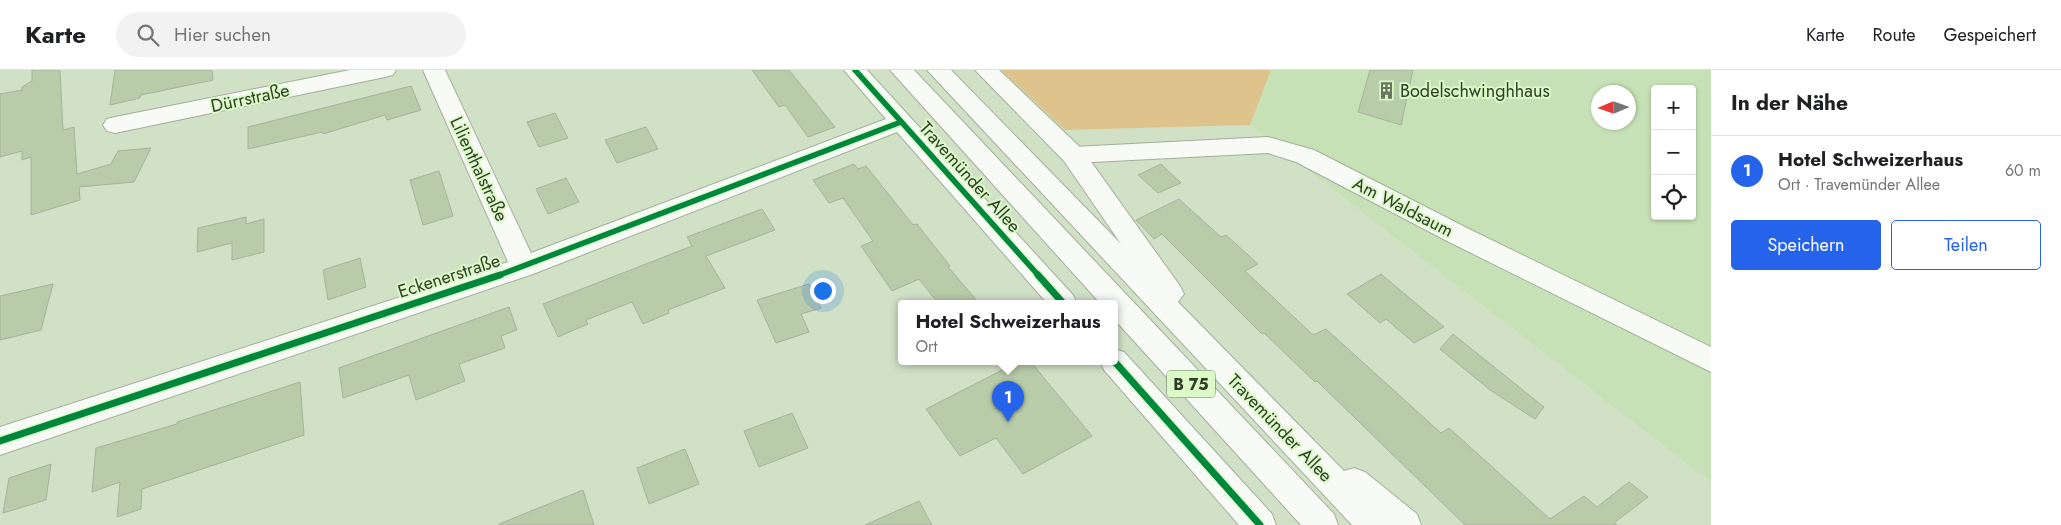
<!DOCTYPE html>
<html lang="de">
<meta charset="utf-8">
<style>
body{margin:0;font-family:Jost,sans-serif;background:#f2f2f2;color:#202124}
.controls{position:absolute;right:15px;top:15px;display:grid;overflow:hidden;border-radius:5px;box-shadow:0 1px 4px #0004}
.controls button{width:45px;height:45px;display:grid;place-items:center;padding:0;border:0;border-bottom:1px solid #e0e0e0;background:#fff;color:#202124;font:25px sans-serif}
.compass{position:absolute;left:1591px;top:15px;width:45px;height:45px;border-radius:50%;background:#fff;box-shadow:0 1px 4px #0004;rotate:268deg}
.you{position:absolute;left:822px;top:220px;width:18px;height:18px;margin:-12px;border:4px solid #fff;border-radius:50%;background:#1a73e8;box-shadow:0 0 0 8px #1a73e833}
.badge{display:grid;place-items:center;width:32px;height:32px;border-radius:50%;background:#2563eb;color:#fff;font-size:16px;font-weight:700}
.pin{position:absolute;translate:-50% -41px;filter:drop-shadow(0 1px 2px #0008)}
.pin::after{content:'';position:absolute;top:26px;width:18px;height:15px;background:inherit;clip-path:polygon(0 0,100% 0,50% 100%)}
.popup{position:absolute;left:898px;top:230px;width:220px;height:65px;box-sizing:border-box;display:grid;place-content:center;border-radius:5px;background:#fff;filter:drop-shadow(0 1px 4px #0005);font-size:16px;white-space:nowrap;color:#757577}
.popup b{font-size:19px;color:#202124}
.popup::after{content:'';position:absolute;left:50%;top:100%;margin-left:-10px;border:10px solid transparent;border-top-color:#fff}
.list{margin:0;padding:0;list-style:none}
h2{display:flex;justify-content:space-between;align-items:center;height:65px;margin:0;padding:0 20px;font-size:21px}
h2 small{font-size:16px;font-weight:400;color:#757577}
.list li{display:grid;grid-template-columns:32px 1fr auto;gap:15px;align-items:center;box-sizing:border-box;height:70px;padding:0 20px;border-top:1px solid #e0e0e0}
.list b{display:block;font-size:19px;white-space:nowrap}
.list p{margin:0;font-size:16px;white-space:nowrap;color:#757577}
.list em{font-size:16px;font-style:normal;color:#757577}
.actions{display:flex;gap:10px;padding:15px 20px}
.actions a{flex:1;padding:11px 0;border:1px solid #2563eb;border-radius:5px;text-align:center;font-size:18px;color:#2563eb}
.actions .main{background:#2563eb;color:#fff}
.icon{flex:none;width:28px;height:28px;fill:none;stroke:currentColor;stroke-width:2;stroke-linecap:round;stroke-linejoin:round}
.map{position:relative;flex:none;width:1711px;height:455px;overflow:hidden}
header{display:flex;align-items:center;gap:30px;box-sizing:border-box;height:70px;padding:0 25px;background:#fff;border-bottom:1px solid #e0e0e0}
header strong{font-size:24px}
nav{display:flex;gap:28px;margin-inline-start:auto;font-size:18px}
.search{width:350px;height:45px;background:#f2f2f2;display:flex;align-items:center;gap:12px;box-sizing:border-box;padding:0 18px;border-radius:28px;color:#757577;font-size:19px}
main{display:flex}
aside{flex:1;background:#fff}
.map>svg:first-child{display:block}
.built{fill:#c7e1b6;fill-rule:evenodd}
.green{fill:#dec48c}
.building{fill:#b9ccaa;stroke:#a6b29d}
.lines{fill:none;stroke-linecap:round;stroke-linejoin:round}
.street-casing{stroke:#a2af9a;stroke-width:2}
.highway-casing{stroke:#a2af9a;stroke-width:2}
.street{fill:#f8faf6;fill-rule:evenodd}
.highway{fill:#f8faf6;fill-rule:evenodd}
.cycleway-far1-casing{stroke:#dbfac7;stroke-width:8}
.cycleway-casing{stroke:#dbfac7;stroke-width:10}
.cycleway-far1{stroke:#00873e;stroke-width:5.5}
.cycleway{stroke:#00873e;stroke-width:7}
.labels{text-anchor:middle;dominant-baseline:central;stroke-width:4;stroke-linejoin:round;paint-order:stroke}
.shield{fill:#dbfac7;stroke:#637658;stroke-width:1}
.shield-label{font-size:16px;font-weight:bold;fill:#303d29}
.poi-label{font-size:18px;fill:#303d29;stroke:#dbfac7;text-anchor:start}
.street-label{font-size:18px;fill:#303d29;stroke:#dbfac7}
</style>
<header>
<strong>Karte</strong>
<div class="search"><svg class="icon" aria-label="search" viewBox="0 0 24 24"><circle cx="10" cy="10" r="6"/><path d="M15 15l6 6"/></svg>Hier suchen</div>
<nav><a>Karte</a><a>Route</a><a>Gespeichert</a></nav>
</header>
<main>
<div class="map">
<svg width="1711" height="455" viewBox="0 0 1711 455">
<rect width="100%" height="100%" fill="#d1e1c6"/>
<path class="built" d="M1271,0H1711V412L1250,55ZM1655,19H1692V146H1655ZM1598,22H1628V52H1598Z"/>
<path class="green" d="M1001,0H1271L1250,55L1065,60Z"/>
<g class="building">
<path d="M32,0H60L63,60L74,57L77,104L111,94L118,81L151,78L134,112L79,117L80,130L31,145V87L22,90V81L0,87V24L22,20V17L32,11Z"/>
<path d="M115,0H212L213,10L141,25L140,28L110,35Z"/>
<path d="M752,0H789L835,57L808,67L785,35L779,37Z"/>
<path d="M1370,0H1413L1401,55L1358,42Z"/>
<path d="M411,16L421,40L387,50L385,45L323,64L322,62L248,79V57Z"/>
<path d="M555,43L568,68L539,77L527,52Z"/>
<path d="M646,57L658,79L617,93L605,70Z"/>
<path d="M854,94L858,99L866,96L913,155L917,154L950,196L948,197L979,233H938L919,209L892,221L861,176L873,171L843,128L829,133L813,110Z"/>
<path d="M1161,94L1181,113L1158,123L1138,105Z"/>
<path d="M439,101L453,146L423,155L410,110Z"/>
<path d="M566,108L579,132L548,144L536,119Z"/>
<path d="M1179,129L1221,167L1226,165L1258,194L1245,201L1313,265L1326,259L1441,363L1449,358L1550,449L1584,426L1597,437L1629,412L1648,427L1614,453L1617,455H1465L1317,311L1315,312L1264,263L1262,264L1162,164L1154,169L1136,150Z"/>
<path d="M762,139L775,160L706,186L725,218L668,240L669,243L643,254L632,232L586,250L588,254L558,267L543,234L692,176L687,167Z"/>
<path d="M246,147V154L264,149V182L232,190V173L197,182L198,158Z"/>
<path d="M360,188L366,217L328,230L323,200Z"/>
<path d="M1381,204L1444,257L1414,273L1386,249L1380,253L1347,224Z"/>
<path d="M53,214L41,260L0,270V226Z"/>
<path d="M809,214L821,238L801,244L809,262L776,273L757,230Z"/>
<path d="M509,237L517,260L501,266L505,278L459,294L465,311L416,330L409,305L343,328L339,298Z"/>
<path d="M1453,264L1544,337L1535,349L1490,320L1440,279Z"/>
<path d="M1020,291H1030L1092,366L1023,404L996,368L960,386L926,339Z"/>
<path d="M300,312L304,365L142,419L141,439L117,447L120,412L92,422L96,378L177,354V352Z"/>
<path d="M792,343L808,378L759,397L744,361Z"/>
<path d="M685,379L699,414L649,434L637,398Z"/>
<path d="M51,394L46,430L3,443L9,408Z"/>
<path d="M583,420L594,455H499V454Z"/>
<path d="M919,431L932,455H865Z"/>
</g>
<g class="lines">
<defs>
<g id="street">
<path d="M350,0H396L393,5L385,7L115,63L107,61L103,55L107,49L115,47Z"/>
<path d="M423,0H445L531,183L886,49L844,0H867L1073,225L1077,233H1047L897,62L533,204L0,385V357L508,192Z"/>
<path d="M1268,67L1314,80L1469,159L1711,277V302L1451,173L1296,92L1268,83L1073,93L1064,91L1061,85L1064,79L1073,77Z"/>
<path d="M1114,279L1124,282L1272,444L1276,455H1239L1104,300L1100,291H1114Z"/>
</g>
<g id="highway">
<path d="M890,0H914L1334,444L1338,455H1301L1114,249V233H1100Z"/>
<path d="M927,0H951L1121,174L1064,91L975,0H999L1082,79L1180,216L1184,224L1178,232L1344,401L1354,398L1365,402L1417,444L1421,455H1352Z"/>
</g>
</defs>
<use href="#street" class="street-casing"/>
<use href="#highway" class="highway-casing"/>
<use href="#street" class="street"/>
<use href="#highway" class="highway"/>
<defs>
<g id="cycleway-far1">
<path d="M855,0L1039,206"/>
<path d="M497,206L901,52"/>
</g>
<g id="cycleway">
<path d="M1038,205L1063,233"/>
<path d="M1114,291L1260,455"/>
<path d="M0,371L500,205"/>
</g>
</defs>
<use href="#cycleway-far1" class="cycleway-far1-casing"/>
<use href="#cycleway" class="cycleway-casing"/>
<use href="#cycleway-far1" class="cycleway-far1"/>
<use href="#cycleway" class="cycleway"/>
</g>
<defs>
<symbol id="building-bare" viewBox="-9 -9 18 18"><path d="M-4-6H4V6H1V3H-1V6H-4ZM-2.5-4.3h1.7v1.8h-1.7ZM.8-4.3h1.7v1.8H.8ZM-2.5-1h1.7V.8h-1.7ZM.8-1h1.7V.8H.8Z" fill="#687660" stroke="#dbfac7" stroke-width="2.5" paint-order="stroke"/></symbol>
</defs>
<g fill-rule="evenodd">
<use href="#building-bare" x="1374" y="8" width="25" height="25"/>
</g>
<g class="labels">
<rect class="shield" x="1167" y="300.5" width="48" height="27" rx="4"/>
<g class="shield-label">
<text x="1191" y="314">B 75</text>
</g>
<g class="poi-label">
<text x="1400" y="21">Bodelschwinghhaus</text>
</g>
<g class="street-label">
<text transform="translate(250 28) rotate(-12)">Dürrstraße</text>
<text transform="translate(479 99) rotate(65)">Lilienthalstraße</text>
<text transform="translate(970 107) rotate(48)">Travemünder Allee</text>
<text transform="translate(1403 137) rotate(27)">Am Waldsaum</text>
<text transform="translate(449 206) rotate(-18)">Eckenerstraße</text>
<text transform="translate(1280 358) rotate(46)">Travemünder Allee</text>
</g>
</g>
</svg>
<div class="controls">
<button>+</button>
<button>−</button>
<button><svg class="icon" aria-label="locate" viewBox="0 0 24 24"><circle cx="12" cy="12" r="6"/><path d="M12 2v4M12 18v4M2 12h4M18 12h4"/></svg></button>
</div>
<svg class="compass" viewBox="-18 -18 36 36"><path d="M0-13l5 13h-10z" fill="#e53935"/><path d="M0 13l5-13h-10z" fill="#757577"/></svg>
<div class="you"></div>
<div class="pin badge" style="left:1008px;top:352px">1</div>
<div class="popup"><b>Hotel Schweizerhaus</b>Ort</div>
</div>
<aside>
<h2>In der Nähe<small></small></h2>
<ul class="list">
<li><span class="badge">1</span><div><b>Hotel Schweizerhaus</b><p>Ort · Travemünder Allee</p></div><em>60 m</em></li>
</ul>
<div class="actions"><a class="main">Speichern</a><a>Teilen</a></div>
</aside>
</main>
